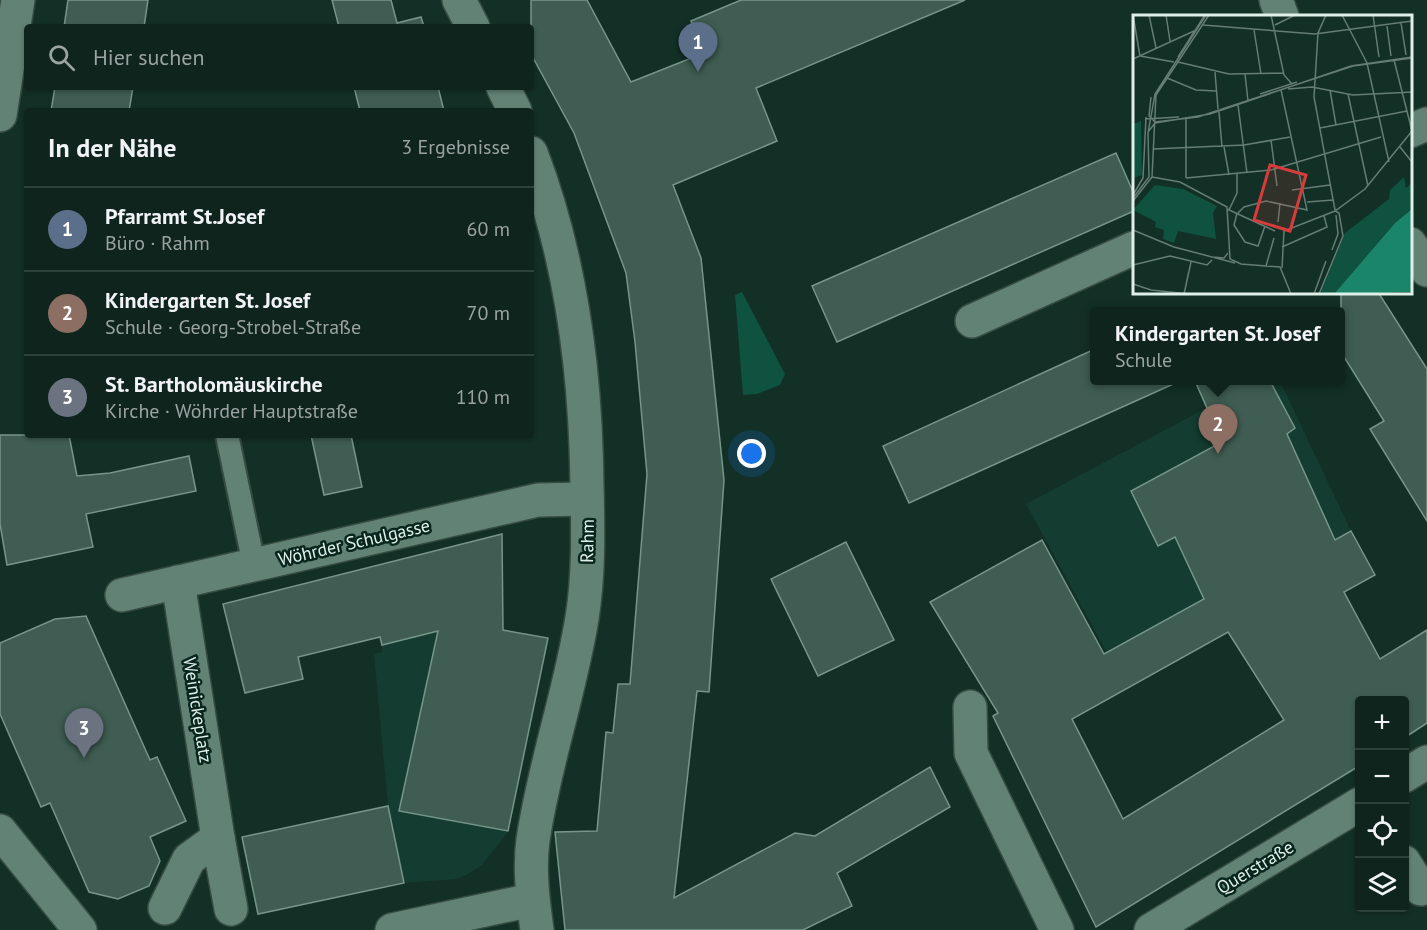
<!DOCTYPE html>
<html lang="de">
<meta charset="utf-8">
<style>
body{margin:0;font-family:"PT Sans",sans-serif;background:#1c3029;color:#f1f3f6}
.controls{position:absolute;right:18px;bottom:18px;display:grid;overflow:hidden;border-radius:6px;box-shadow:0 2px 4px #0004}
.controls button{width:54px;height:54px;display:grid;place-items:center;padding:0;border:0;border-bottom:2px solid #2e413b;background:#0e241c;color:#f1f3f6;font:30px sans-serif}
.you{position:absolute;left:752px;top:454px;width:21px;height:21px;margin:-15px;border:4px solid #fff;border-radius:50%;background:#1a73e8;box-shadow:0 0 0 9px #1a73e833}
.badge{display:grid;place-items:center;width:39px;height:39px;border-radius:50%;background:#8bbbb9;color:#fff;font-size:20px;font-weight:700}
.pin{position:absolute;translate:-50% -50px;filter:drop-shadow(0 2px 3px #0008)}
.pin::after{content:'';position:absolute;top:32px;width:21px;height:18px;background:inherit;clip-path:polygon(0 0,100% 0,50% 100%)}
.popup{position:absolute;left:1090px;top:307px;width:255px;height:78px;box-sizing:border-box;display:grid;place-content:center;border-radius:6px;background:#0e241c;filter:drop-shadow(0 2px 4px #0005);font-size:20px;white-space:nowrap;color:#9ba4a3}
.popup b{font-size:22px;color:#f1f3f6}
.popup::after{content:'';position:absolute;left:50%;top:100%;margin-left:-12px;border:12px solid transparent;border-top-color:#0e241c}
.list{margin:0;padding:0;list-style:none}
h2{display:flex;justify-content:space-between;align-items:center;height:78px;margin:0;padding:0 24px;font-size:26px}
h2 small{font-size:20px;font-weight:400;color:#9ba4a3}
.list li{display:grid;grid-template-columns:39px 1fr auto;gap:18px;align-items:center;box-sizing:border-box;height:84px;padding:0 24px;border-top:2px solid #2e413b}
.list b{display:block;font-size:22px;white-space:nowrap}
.list p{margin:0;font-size:20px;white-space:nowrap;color:#9ba4a3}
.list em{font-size:20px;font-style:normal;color:#9ba4a3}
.icon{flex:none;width:33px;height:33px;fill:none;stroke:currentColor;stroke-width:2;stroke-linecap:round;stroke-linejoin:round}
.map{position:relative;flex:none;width:1427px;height:930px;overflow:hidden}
.search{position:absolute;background:#0e241c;box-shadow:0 2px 4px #0004;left:24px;top:24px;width:510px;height:66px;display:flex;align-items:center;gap:15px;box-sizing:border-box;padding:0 21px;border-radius:6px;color:#9ba4a3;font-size:22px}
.panel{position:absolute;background:#0e241c;box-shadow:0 2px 4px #0004;left:24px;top:108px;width:510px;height:330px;border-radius:6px}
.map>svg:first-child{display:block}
.built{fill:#143c30}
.green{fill:#0e523f}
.building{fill:#3f5d52;stroke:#76968a;stroke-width:1.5;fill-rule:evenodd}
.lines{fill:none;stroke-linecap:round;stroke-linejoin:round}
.lane-casing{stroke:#364c43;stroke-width:26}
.street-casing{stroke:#364c43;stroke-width:36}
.lane{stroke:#638276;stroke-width:22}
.street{stroke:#638276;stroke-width:33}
.labels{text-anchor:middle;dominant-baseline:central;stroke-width:5;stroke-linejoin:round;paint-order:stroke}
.street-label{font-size:18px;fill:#dff0e9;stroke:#08261d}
.inset-road{fill:none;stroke:#657d74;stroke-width:1.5}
.view{fill:#d73c3b;fill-opacity:0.15;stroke:#d73c3b;stroke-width:3}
.inset-edge{fill:none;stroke:#dff0e9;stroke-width:3}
</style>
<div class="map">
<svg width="1427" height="930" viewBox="0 0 1427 930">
<rect width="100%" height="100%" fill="#133026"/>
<g class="built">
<path d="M1229,381H1280L1351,531L1209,607L1204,599L1106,651L1026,504L1212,405Z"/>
<path d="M459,625L527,733L508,832L482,865L468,874L457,879L404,883L388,806L374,654L382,652V645Z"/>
</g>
<path class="green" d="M742,292L785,374L780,385L757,394L743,395L735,295Z"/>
<g class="building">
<path d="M68,0H148L144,27H64Z"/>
<path d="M332,0H391L397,23L421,17L424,27H339Z"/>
<path d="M531,0H587L631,82L704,53L691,21L741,0H965L756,88L777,141L673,185L701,258L724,480L709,692L697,691L674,898L795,833L815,836L930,767L950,807L837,873L852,906L803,930H565L555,832L597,831L606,732L613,733L618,684H630L647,474L635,342L626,273L574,133L531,54Z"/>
<path d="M55,87H133L129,111H51Z"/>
<path d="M354,87H438L444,111H360Z"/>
<path d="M1116,153L1134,194V211L837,342L812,286Z"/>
<path d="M1341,292H1378L1427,369V521L1370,429L1384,421L1341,352Z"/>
<path d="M1095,349V381H1180L909,503L883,446Z"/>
<path d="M1195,381H1270L1295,428L1287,434L1335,540L1351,531L1375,575L1344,592L1380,659L1427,630V723L1404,738V700H1359V766L1096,927L993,716L998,713L930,602L1042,540L1104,654L1204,599L1175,537L1158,546L1131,491L1222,442ZM1228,632L1284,720L1123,819L1072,719Z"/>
<path d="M0,435H69L77,476L110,473L189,456L196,491L86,514L93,547L7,565L0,524Z"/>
<path d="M311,435H351L362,487L324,495Z"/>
<path d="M502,534L503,630L548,638L508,831L399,811L438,631L382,645L380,637L298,657L303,679L245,693L223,604Z"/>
<path d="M846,542L894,640L818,676L771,579Z"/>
<path d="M86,616L150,760L157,757L186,821L150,837L160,861L149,886L118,899L89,892L50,803L41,807L0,714V643L55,619Z"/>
<path d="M388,806L404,883L258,914L242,837Z"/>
</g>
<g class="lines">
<defs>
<path id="lane" d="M227,435L254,565"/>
<g id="street">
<path d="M459,0L473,27"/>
<path d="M1276,0L1282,16"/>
<path d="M503,87L515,111"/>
<path d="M0,115L18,0"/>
<path d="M1410,131L1427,124"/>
<path d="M531,153C572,260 586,373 587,487C588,531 589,575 582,618C570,693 544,765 533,840C529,869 533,901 537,930"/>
<path d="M1410,244L1427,270"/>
<path d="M972,321L1134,248"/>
<path d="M122,595L538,500L587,499"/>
<path d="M970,707L971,753L1057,930"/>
<path d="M1404,776L1427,762"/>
<path d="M0,831L80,930"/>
<path d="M218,838L231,909"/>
<path d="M1404,862L1421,889"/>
<path d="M165,908L189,859L218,838L178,582"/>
<path d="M392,930L532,900"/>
<path d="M1151,930L1360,804"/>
</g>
</defs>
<use href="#lane" class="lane-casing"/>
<use href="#street" class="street-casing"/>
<use href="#lane" class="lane"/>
<use href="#street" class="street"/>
</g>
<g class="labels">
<g class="street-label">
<text transform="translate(587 541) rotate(-89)">Rahm</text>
<text transform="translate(354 542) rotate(-13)">Wöhrder Schulgasse</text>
<text transform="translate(198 710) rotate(81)">Weinickeplatz</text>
<text transform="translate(1255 867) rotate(-31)">Querstraße</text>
</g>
</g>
<g transform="translate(1133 15)">
<rect width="279" height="279" fill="#133026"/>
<path d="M8,106L9,160L0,163V109ZM271,162L273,173L279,168V194L262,208L201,279H187L212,218L256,184L257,175ZM22,170L50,174L84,191L80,198L83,224L45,216L41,228L30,224L31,215L22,212L23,207L0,195Z" fill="#0e523f"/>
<path d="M279,194V277L201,279L262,208Z" fill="#1a8568"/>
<path class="inset-road" d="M0,0L7,41M16,0L23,33M33,0L37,26M138,0L151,60L159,69M193,0L185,18L181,82L202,195M209,0L234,48L256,147M240,0L246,42M268,8L273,40M70,10L182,19L279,6M142,10L162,0M254,11L258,41M121,15L128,59M7,41L41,47M45,42L72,0M0,44L61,16M261,45L279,116M45,47L96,59L151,58M82,57L85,94M112,59L115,86M34,63L63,75L83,76M155,74L179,72L220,80L279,77M197,75L203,110M127,79L164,67M215,79L235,171M18,82L16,101L22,107L65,102L220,51L279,43M105,90L114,158M86,97L89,132M53,102V163M12,104L46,102M187,113L274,96M15,117L22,108L77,99L218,51L279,42M138,125L144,171M91,132L96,160M267,132L279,147M20,134L111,130L157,122M19,162L47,167L94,192L97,244L108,249L147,252L158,279M53,163L138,155L248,122M159,175L197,170M0,180L10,163L13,102M0,183L16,162L15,118L22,79L73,0M0,186L19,162L23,80L76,0M174,187L200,185M94,194L142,216M96,195L104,178V159M104,198L101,210L112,227L125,231L132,211M105,198L111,192L133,186L174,195L148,75M145,207L147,188M0,215L41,232M41,232L102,248M149,232L194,212L191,201M199,235L205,219L203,200M37,241L74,250L79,245M79,242L91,243L95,238M0,250L37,241M133,251L141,223M149,253L151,216L202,196L232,174L279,116M0,269L18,275L56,279M51,279L58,247M181,279L193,246M186,279L210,221L206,198L202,196"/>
<path class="view" d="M137,150L173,160L157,216L121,205Z"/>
<rect width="279" height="279" class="inset-edge"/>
</g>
</svg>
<div class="controls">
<button>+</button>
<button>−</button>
<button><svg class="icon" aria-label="locate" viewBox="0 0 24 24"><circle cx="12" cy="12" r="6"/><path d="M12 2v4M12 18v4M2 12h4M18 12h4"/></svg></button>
<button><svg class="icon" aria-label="layers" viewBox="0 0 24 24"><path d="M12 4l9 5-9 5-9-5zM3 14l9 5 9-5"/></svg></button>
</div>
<div class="you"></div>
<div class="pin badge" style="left:698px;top:72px;background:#5c6f8a">1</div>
<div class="pin badge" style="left:1218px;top:454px;background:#8d6e63">2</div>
<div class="popup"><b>Kindergarten St. Josef</b>Schule</div>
<div class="pin badge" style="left:84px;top:758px;background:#6b7280">3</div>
<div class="search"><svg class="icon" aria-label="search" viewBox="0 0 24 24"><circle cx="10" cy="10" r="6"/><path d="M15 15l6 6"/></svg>Hier suchen</div>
<section class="panel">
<h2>In der Nähe<small>3 Ergebnisse</small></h2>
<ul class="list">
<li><span class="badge" style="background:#5c6f8a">1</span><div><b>Pfarramt St.Josef</b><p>Büro · Rahm</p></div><em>60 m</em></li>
<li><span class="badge" style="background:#8d6e63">2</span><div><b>Kindergarten St. Josef</b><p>Schule · Georg-Strobel-Straße</p></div><em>70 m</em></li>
<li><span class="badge" style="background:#6b7280">3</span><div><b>St. Bartholomäuskirche</b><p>Kirche · Wöhrder Hauptstraße</p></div><em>110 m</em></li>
</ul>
</section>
</div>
